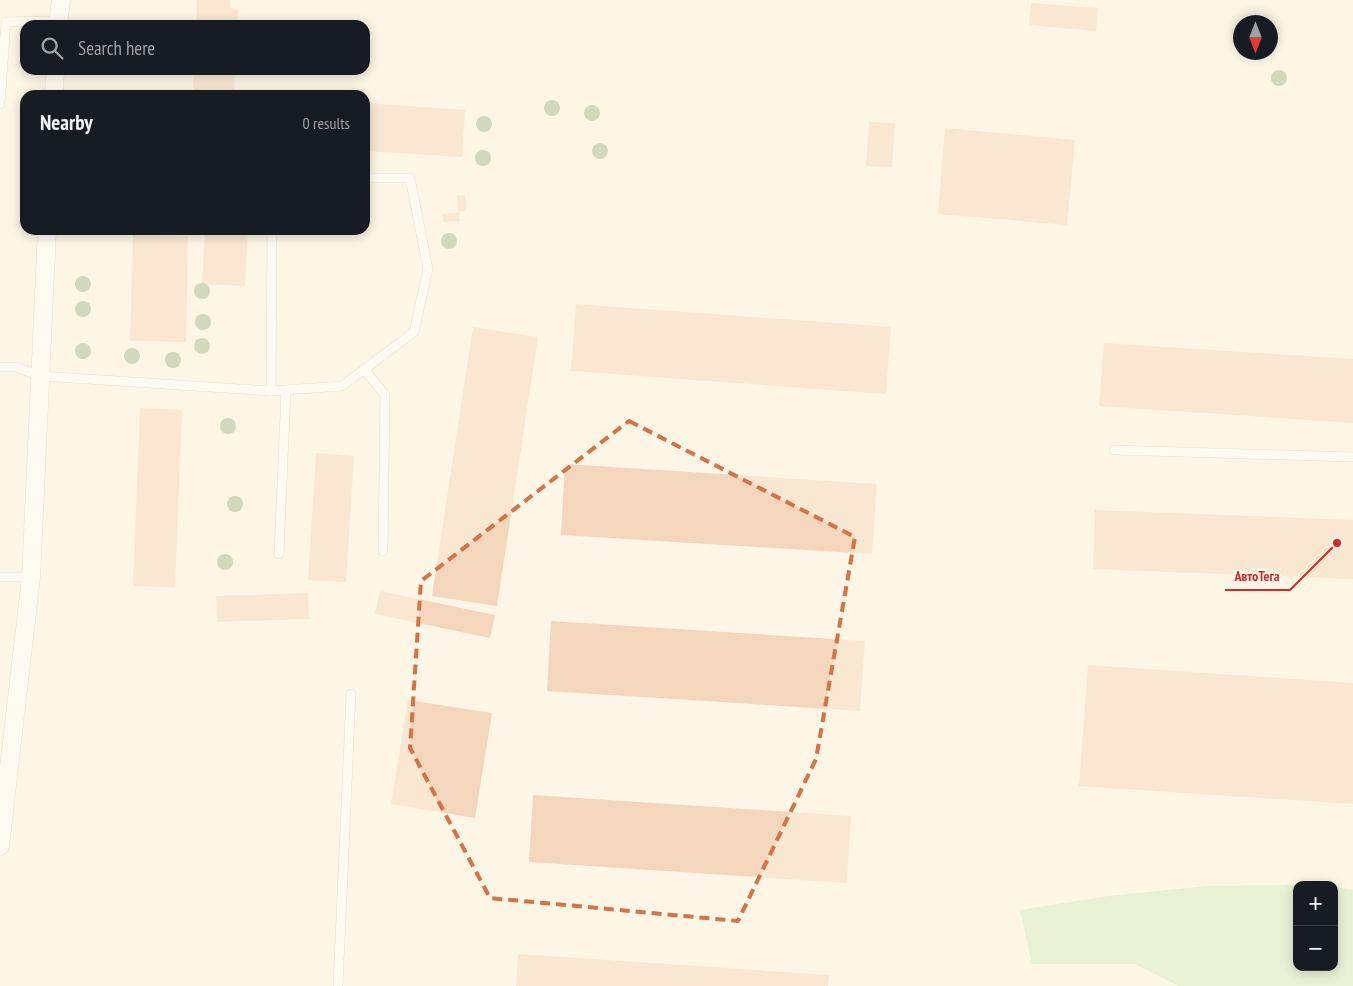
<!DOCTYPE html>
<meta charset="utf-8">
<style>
body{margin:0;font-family:"PT Sans Narrow",sans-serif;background:#242831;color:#f1f3f6}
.controls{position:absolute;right:15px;bottom:15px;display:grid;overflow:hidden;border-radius:10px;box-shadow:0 2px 12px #0003}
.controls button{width:45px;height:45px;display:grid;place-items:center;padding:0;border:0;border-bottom:1px solid #363941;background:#171b24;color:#f1f3f6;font:25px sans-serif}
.compass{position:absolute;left:1233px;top:15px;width:45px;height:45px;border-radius:50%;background:#171b24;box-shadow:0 2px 12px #0003;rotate:180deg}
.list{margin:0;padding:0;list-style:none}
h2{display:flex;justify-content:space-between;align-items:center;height:65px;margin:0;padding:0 20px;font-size:21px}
h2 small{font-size:16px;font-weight:400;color:#9ea1a6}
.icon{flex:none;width:28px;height:28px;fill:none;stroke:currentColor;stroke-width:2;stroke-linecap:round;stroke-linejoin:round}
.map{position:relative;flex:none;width:1353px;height:986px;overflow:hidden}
.search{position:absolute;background:#171b24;box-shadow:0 2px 12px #0003;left:20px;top:20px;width:350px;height:55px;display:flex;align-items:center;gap:12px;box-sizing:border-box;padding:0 18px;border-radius:15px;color:#9ea1a6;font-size:19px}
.panel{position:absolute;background:#171b24;box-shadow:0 2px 12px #0003;left:20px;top:90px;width:350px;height:145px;border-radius:15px}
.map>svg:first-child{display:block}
.green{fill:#d0ebc2}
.building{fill:#f3d6bb}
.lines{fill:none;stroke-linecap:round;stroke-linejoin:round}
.lane-casing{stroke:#d1c0ad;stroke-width:10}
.street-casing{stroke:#d1c0ad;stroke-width:19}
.lane{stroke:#fff;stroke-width:9}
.street{stroke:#fff;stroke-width:18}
.tree{fill:#9cb38b}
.marked{fill:none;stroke:#d37347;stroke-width:4;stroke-dasharray:10 6;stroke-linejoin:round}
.leader{fill:none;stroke:#d62828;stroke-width:2}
.callout-dot{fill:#d62828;stroke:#fff9eb;stroke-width:2}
.callout-label{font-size:14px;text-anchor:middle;font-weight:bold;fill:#d62828;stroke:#fff9eb;stroke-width:5;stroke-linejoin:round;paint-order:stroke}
</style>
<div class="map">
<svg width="1353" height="986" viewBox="0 0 1353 986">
<rect width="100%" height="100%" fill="#fdf5e5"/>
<path class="green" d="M1297,885V967H1334V887L1353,890V986H1179L1135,964H1032L1020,910L1108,896L1207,886Z"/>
<g class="building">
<path d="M197,0H230V8L238,9L237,25H196Z"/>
<path d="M1031,3L1098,8L1096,31L1029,25Z"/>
<path d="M194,70H235L234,95H193Z"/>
<path d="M81,92L119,93V95H81Z"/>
<path d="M365,103L465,110L462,157L365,151Z"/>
<path d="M869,122L895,123L892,167L866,166Z"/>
<path d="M945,128L1075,140L1067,225L938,214Z"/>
<path d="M457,195H465L466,211H458Z"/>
<path d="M459,213V221L443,222V214Z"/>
<path d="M205,230L248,231L245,286L202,284Z"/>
<path d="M133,235L188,236L186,342L130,341Z"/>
<path d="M576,304L891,327L886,394L571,371Z"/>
<path d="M473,327L538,337L497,606L432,596Z"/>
<path d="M1104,343L1353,359V423L1099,406Z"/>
<path d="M140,408L182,410L175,587L133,586Z"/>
<path d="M316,453L354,456L346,582L308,580Z"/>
<path d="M565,464L877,484L872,554L561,535Z"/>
<path d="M1095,510L1353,520V579L1093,569Z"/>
<path d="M380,591L495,615L490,638L375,614Z"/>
<path d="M308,593L309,619L217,622L216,596Z"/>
<path d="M551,621L865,641L860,711L547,691Z"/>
<path d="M1088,665L1353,683V804L1079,786Z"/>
<path d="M408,700L492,713L475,818L391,804Z"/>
<path d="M533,795L851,816L847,883L529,862Z"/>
<path d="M518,954L829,975L828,986H516Z"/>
</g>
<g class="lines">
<defs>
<g id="lane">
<path d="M0,104L6,22L58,21"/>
<path d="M0,367H16L40,376L271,391L342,386L414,332L428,269L410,178H365"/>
<path d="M364,369L385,395L383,551"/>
<path d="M271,391L272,230"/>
<path d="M1114,450L1353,457"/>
<path d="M279,554L286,390"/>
<path d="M0,577H31"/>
<path d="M338,986L351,694"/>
</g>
<g id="street">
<path d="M58,25L61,0"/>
<path d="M54,95L55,70"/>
<path d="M0,846L31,577L47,230"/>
</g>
</defs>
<use href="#lane" class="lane-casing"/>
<use href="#street" class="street-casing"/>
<use href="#lane" class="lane"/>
<use href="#street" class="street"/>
</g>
<g class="tree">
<circle cx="1279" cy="78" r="8"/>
<circle cx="552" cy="108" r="8"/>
<circle cx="592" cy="113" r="8"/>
<circle cx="484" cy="124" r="8"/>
<circle cx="600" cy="151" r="8"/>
<circle cx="483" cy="158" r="8"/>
<circle cx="449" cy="241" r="8"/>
<circle cx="83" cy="284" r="8"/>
<circle cx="202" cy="291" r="8"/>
<circle cx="83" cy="309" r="8"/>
<circle cx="203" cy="322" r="8"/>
<circle cx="202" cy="346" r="8"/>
<circle cx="83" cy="351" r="8"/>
<circle cx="132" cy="356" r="8"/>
<circle cx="173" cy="360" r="8"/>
<circle cx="228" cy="426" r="8"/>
<circle cx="235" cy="504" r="8"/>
<circle cx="225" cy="562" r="8"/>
</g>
<path d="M0 0H1353V986H0ZM629,421L855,537L816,759L738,921L490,898L410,748L421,581Z" fill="#fdf5e5" fill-opacity=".55" fill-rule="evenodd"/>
<path class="marked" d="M629,421L855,537L816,759L738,921L490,898L410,748L421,581Z"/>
<path class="leader" d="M1337 543L1290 590H1225"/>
<circle class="callout-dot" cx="1337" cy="543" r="5"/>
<g class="callout-label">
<text x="1257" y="581">АвтоТега</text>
</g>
</svg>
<div class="controls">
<button>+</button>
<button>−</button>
</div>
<svg class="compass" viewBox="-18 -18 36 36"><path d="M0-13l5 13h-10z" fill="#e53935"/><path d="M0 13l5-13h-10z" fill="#9ea1a6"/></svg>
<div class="search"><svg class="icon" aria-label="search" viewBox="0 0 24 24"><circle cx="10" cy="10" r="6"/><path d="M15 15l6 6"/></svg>Search here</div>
<section class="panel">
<h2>Nearby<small>0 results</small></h2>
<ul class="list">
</ul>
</section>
</div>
